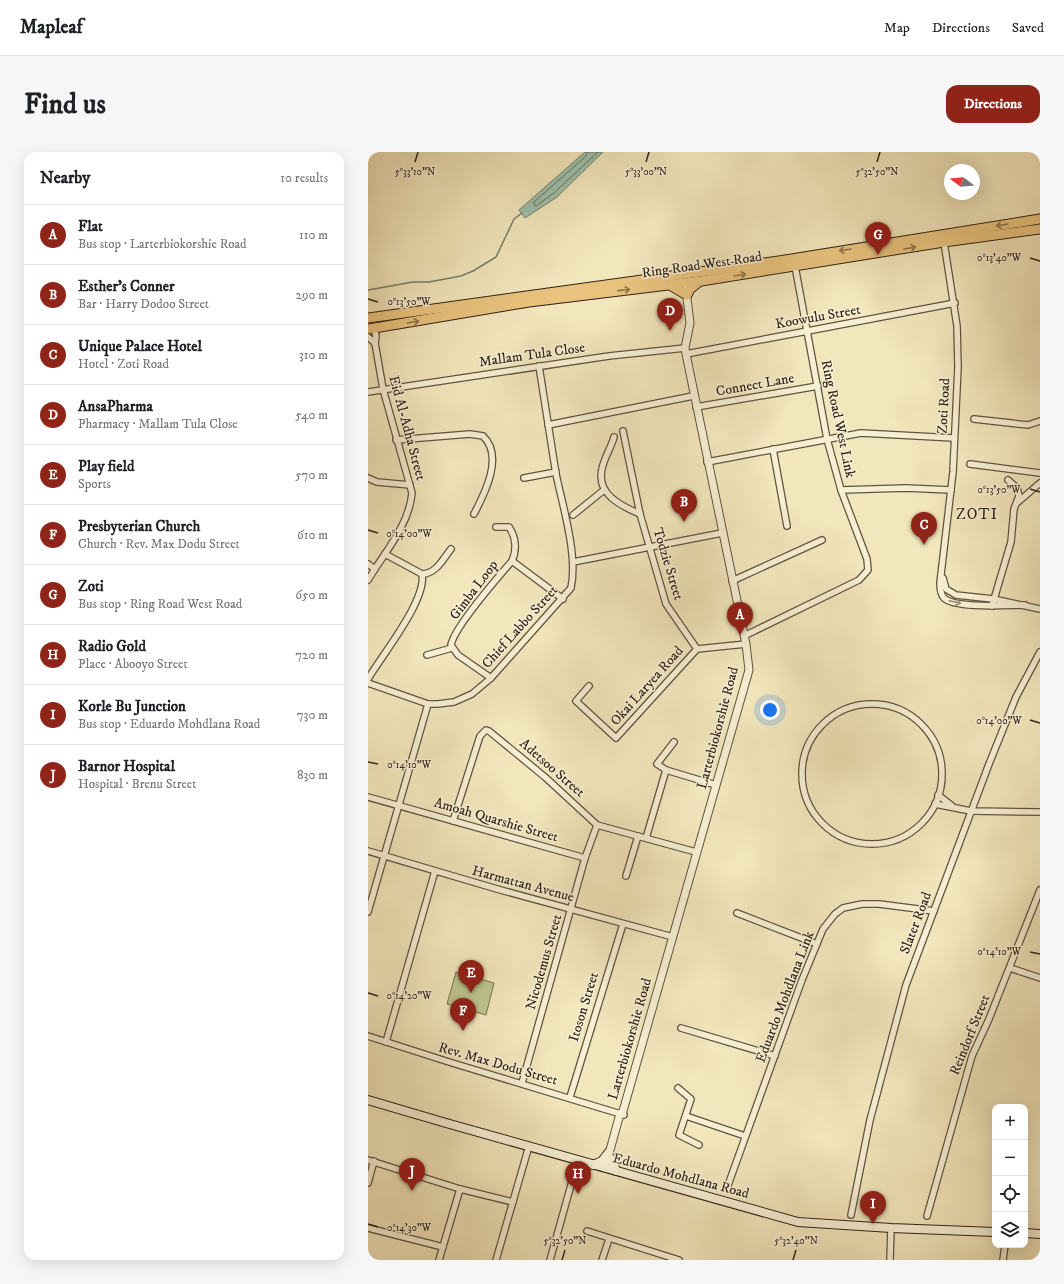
<!DOCTYPE html>
<meta charset="utf-8">
<style>
body{margin:0;font-family:"IM FELL DW Pica",serif;background:#f6f6f6;color:#202124}
.controls{position:absolute;right:12px;bottom:12px;display:grid;overflow:hidden;border-radius:8px;box-shadow:0 4px 16px #0002}
.controls button{width:36px;height:36px;display:grid;place-items:center;padding:0;border:0;border-bottom:1px solid #e0e0e0;background:#fff;color:#202124;font:20px sans-serif}
.compass{position:absolute;left:576px;top:12px;width:36px;height:36px;border-radius:50%;background:#fff;box-shadow:0 4px 16px #0002;rotate:286deg}
.you{position:absolute;left:402px;top:558px;width:14px;height:14px;margin:-10px;border:3px solid #fff;border-radius:50%;background:#1a73e8;box-shadow:0 0 0 6px #1a73e833}
.badge{display:grid;place-items:center;width:26px;height:26px;border-radius:50%;background:#8f2418;color:#fff;font-size:13px;font-weight:700}
.pin{position:absolute;translate:-50% -33px;filter:drop-shadow(0 1px 2px #0008)}
.pin::after{content:'';position:absolute;top:21px;width:14px;height:12px;background:inherit;clip-path:polygon(0 0,100% 0,50% 100%)}
.list{margin:0;padding:0;list-style:none}
h2{display:flex;justify-content:space-between;align-items:center;height:52px;margin:0;padding:0 16px;font-size:17px}
h2 small{font-size:13px;font-weight:400;color:#757577}
.list li{display:grid;grid-template-columns:26px 1fr auto;gap:12px;align-items:center;box-sizing:border-box;height:60px;padding:0 16px;border-top:1px solid #e0e0e0}
.list b{display:block;font-size:15px;white-space:nowrap}
.list p{margin:0;font-size:13px;white-space:nowrap;color:#757577}
.list em{font-size:13px;font-style:normal;color:#757577}
.icon{flex:none;width:22px;height:22px;fill:none;stroke:currentColor;stroke-width:2;stroke-linecap:round;stroke-linejoin:round}
.map{position:relative;flex:none;width:672px;height:1108px;overflow:hidden;border-radius:12px}
header{display:flex;align-items:center;gap:24px;box-sizing:border-box;height:56px;padding:0 20px;background:#fff;border-bottom:1px solid #e0e0e0}
header strong{font-size:19px}
nav{display:flex;gap:22px;margin-inline-start:auto;font-size:14px}
.intro{display:flex;align-items:center;justify-content:space-between;box-sizing:border-box;height:96px;padding:0 24px}
h1{margin:0;font-size:28px}
.button{padding:10px 18px;border-radius:12px;background:#8f2418;color:#fff;font-size:14px;font-weight:700}
main{display:flex;gap:24px;padding:0 24px}
aside{flex:1;background:#fff;border-radius:12px;box-shadow:0 4px 16px #0002}
.map>svg:first-child{display:block}
.green{fill:#bec48e;stroke:#767252}
.water{fill:#9dc0aa;stroke:#71806f}
.lines{fill:none;stroke-linecap:round;stroke-linejoin:round}
.shore{stroke:#667060;stroke-width:1}
.stream{stroke:#71806f;stroke-width:1.5}
.minor-casing{stroke:#5f5240;stroke-width:8}
.tertiary-casing{stroke:#5f5240;stroke-width:9}
.secondary-casing{stroke:#2e2016;stroke-width:10}
.primary-casing{stroke:#2e2016;stroke-width:11}
.minor{stroke:#f7efd3;stroke-width:5.5}
.tertiary{stroke:#f7efd3;stroke-width:7}
.secondary{stroke:#f7efd3;stroke-width:8}
.primary{stroke:#e9c37e;stroke-width:9}
.oneway{stroke:#8c724a}
.oneway2{stroke:#9d927e}
.ticks{fill:none;stroke:#2e2016;stroke-width:1.5}
.labels{text-anchor:middle;dominant-baseline:central;stroke-width:3;stroke-linejoin:round;paint-order:stroke}
.street-label{font-size:14px;fill:#2e2016;stroke:#f7efd3}
.neighbourhood-label{font-size:15px;letter-spacing:1px;fill:#2e2016;stroke:#f7efd3}
.ticks-label{font-size:10px;text-anchor:middle;fill:#2e2016;stroke:#f7efd3;stroke-width:3;stroke-linejoin:round;paint-order:stroke}
</style>
<header>
<strong>Mapleaf</strong>
<nav><a>Map</a><a>Directions</a><a>Saved</a></nav>
</header>
<div class="intro"><h1>Find us</h1><a class="button">Directions</a></div>
<main>
<aside>
<h2>Nearby<small>10 results</small></h2>
<ul class="list">
<li><span class="badge">A</span><div><b>Flat</b><p>Bus stop · Larterbiokorshie Road</p></div><em>110 m</em></li>
<li><span class="badge">B</span><div><b>Esther's Conner</b><p>Bar · Harry Dodoo Street</p></div><em>290 m</em></li>
<li><span class="badge">C</span><div><b>Unique Palace Hotel</b><p>Hotel · Zoti Road</p></div><em>310 m</em></li>
<li><span class="badge">D</span><div><b>AnsaPharma</b><p>Pharmacy · Mallam Tula Close</p></div><em>540 m</em></li>
<li><span class="badge">E</span><div><b>Play field</b><p>Sports</p></div><em>570 m</em></li>
<li><span class="badge">F</span><div><b>Presbyterian Church</b><p>Church · Rev. Max Dodu Street</p></div><em>610 m</em></li>
<li><span class="badge">G</span><div><b>Zoti</b><p>Bus stop · Ring Road West Road</p></div><em>650 m</em></li>
<li><span class="badge">H</span><div><b>Radio Gold</b><p>Place · Abooyo Street</p></div><em>720 m</em></li>
<li><span class="badge">I</span><div><b>Korle Bu Junction</b><p>Bus stop · Eduardo Mohdlana Road</p></div><em>730 m</em></li>
<li><span class="badge">J</span><div><b>Barnor Hospital</b><p>Hospital · Brenu Street</p></div><em>830 m</em></li>
</ul>
</aside>
<div class="map">
<svg width="672" height="1108" viewBox="0 0 672 1108">
<rect width="100%" height="100%" fill="#f2e6bc"/>
<filter id="stains"><feTurbulence type="fractalNoise" baseFrequency=".005" numOctaves="4"/><feColorMatrix values="0 0 0 0 .2 0 0 0 0 .09 0 0 0 0 .02 0 0 0 .5 -.17"/></filter>
<radialGradient id="worn" r=".72"><stop offset=".6" stop-color="#630" stop-opacity="0"/><stop offset="1" stop-color="#630" stop-opacity=".3"/></radialGradient>
<path class="green" d="M88,820L126,831L118,863L79,852Z"/>
<path class="water" d="M217,0H235L189,45L157,66L151,58Z"/>
<g class="lines">
<path class="shore" d="M220,0L217,5L166,50V53L168,54L186,41L230,0"/>
<path class="stream" d="M0,138L45,130H61L93,124L105,119L128,105L146,67L154,61"/>
<defs>
<g id="minor">
<path d="M576,90L589,174L590,215L585,320L572,431C572,436 572,442 576,446C587,457 641,453 657,453"/>
<path d="M0,185L7,191"/>
<path d="M318,202L587,151"/>
<path d="M0,240L241,204L317,196"/>
<path d="M328,255L450,234"/>
<path d="M606,267L660,273L672,269"/>
<path d="M180,273L325,244"/>
<path d="M255,279L272,362L298,452L329,497"/>
<path d="M246,285C243,296 236,306 234,317C228,342 253,354 272,362"/>
<path d="M28,288L102,282L115,284C136,304 117,341 106,362"/>
<path d="M405,297L419,374"/>
<path d="M339,310L493,281L586,286"/>
<path d="M602,312L672,321"/>
<path d="M0,326L9,330L42,333"/>
<path d="M156,326L188,320"/>
<path d="M473,338L538,336L583,338"/>
<path d="M650,350L672,331"/>
<path d="M205,363L236,338"/>
<path d="M17,402L54,422C68,422 75,407 83,397"/>
<path d="M144,409L195,447"/>
<path d="M205,410L354,381"/>
<path d="M0,412L7,417"/>
<path d="M575,426L578,437L588,443L625,447L672,457"/>
<path d="M0,428C16,401 41,374 44,341L15,237L7,191L8,184L6,176"/>
<path d="M364,429L454,388"/>
<path d="M624,454L643,390L646,357L651,344L649,336L640,328"/>
<path d="M376,484L491,428L500,418L499,407L473,338L459,287L427,114"/>
<path d="M329,497L378,492"/>
<path d="M59,503L84,496"/>
<path d="M123,526L90,503L83,493C86,475 131,424 144,409C149,398 148,385 141,375H128"/>
<path d="M0,527C14,503 59,448 54,422"/>
<path d="M0,531L60,552H70L86,550L104,542L123,526L203,436C210,404 195,355 188,322C182,286 177,250 171,214"/>
<path d="M221,534L208,549L248,586L329,497"/>
<circle cx="504" cy="622" r="70"/>
<path d="M306,590L289,612L298,618L348,633"/>
<path d="M570,643L584,654"/>
<path d="M0,645L217,706"/>
<path d="M567,652L603,659L672,660"/>
<path d="M85,669L112,584L118,578L121,579L177,625L229,673L328,700"/>
<path d="M278,686L298,618"/>
<path d="M0,699L129,737L305,785"/>
<path d="M258,724L270,684"/>
<path d="M0,760L60,552"/>
<path d="M369,761L449,792"/>
<path d="M642,816L672,826"/>
<path d="M313,876L407,904"/>
<path d="M0,884L81,910L256,963"/>
<path d="M18,890L67,719"/>
<path d="M154,931L217,706L229,673"/>
<path d="M310,936L323,947L311,983L331,993"/>
<path d="M202,945L255,772"/>
<path d="M318,964L377,984"/>
<path d="M0,1008L92,1037L145,1050"/>
<path d="M0,1031L6,1009"/>
<path d="M359,1036L434,828L455,777L467,762L475,756L494,752H511L566,759"/>
<path d="M483,1063L502,968L538,833L621,612L648,545L672,500"/>
<path d="M559,1064L604,904L621,867L672,738"/>
<path d="M0,1076L75,1095"/>
<path d="M219,1079L311,1108"/>
<path d="M71,1108L92,1037"/>
<path d="M128,1108L161,994"/>
<path d="M182,1108L210,1008"/>
<path d="M234,1108L241,1087"/>
<path d="M522,1108L523,1076"/>
<path d="M635,1108L637,1093"/>
</g>
<path id="tertiary" d="M237,1016L252,962L255,959L381,518L378,492L318,202L317,196L322,171L318,138"/>
<g id="secondary">
<path d="M0,948L78,971L430,1070L523,1076L627,1080"/>
<path d="M244,1007L248,1019"/>
<path d="M225,1013L234,1009L241,1000"/>
<path d="M657,1081L672,1082"/>
</g>
<g id="primary">
<path d="M302,133L319,143L322,137L332,129"/>
<path d="M0,166L411,109L672,67"/>
<path d="M0,177L161,150L333,129L576,90L672,77"/>
</g>
</defs>
<use href="#minor" class="minor-casing"/>
<use href="#tertiary" class="tertiary-casing"/>
<use href="#secondary" class="secondary-casing"/>
<use href="#primary" class="primary-casing"/>
<use href="#minor" class="minor"/>
<use href="#tertiary" class="tertiary"/>
<use href="#secondary" class="secondary"/>
<use href="#primary" class="primary"/>
</g>
<defs><path id="oneway-shaft" d="M-6 0H5M1.5-3L5.5 0L1.5 3" fill="none" stroke-width="1.6" stroke-linecap="round" stroke-linejoin="round"/></defs>
<g class="oneway">
<use href="#oneway-shaft" transform="translate(634 73) rotate(171)"/>
<use href="#oneway-shaft" transform="translate(542 96) rotate(-10)"/>
<use href="#oneway-shaft" transform="translate(477 98) rotate(171)"/>
<use href="#oneway-shaft" transform="translate(372 123) rotate(-9)"/>
<use href="#oneway-shaft" transform="translate(256 138) rotate(-6)"/>
<use href="#oneway-shaft" transform="translate(45 170) rotate(-9)"/>
</g>
<use class="oneway2" href="#oneway-shaft" transform="translate(587 450) rotate(13)"/>
<path class="ticks" d="M47,10L50,0M278,10L281,0M509,10L512,0M662,106L672,109M0,147L10,150M662,337L672,340M0,378L10,381M662,568L672,571M0,610L10,612M662,800L672,802M0,841L10,844M0,1072L10,1075M194,1108L197,1098M425,1108L428,1098"/>
<g class="labels">
<g class="street-label">
<text transform="translate(334 113) rotate(-8)">Ring Road West Road</text>
<text transform="translate(450 165) rotate(-10)">Koowulu Street</text>
<text transform="translate(164 203) rotate(-8)">Mallam Tula Close</text>
<text transform="translate(387 233) rotate(-10)">Connect Lane</text>
<text transform="translate(576 254) rotate(-87)">Zoti Road</text>
<text transform="translate(470 267) rotate(78)">Ring Road West Link</text>
<text transform="translate(39 276) rotate(75)">Eid Al-Adha Street</text>
<text transform="translate(300 412) rotate(73)">Todzie Street</text>
<text transform="translate(106 438) rotate(-53)">Gimba Loop</text>
<text transform="translate(152 475) rotate(-48)">Chief Labbo Street</text>
<text transform="translate(279 534) rotate(-48)">Okai Laryea Road</text>
<text transform="translate(350 576) rotate(-75)">Larterbiokorshie Road</text>
<text transform="translate(184 616) rotate(41)">Adetsoo Street</text>
<text transform="translate(128 668) rotate(16)">Amoah Quarshie Street</text>
<text transform="translate(155 732) rotate(15)">Harmattan Avenue</text>
<text transform="translate(548 771) rotate(-69)">Slater Road</text>
<text transform="translate(176 810) rotate(-74)">Nicodemus Street</text>
<text transform="translate(417 845) rotate(-69)">Eduardo Mohdlana Link</text>
<text transform="translate(216 855) rotate(-73)">Itoson Street</text>
<text transform="translate(602 883) rotate(-68)">Reindorf Street</text>
<text transform="translate(262 887) rotate(-74)">Larterbiokorshie Road</text>
<text transform="translate(130 912) rotate(16)">Rev. Max Dodu Street</text>
<text transform="translate(313 1024) rotate(15)">Eduardo Mohdlana Road</text>
</g>
<g class="neighbourhood-label">
<text x="609" y="362">ZOTI</text>
</g>
</g>
<g class="ticks-label">
<text x="47" y="23">5°33'10"N</text>
<text x="278" y="23">5°33'00"N</text>
<text x="509" y="23">5°32'50"N</text>
<text x="631" y="109">0°13'40"W</text>
<text x="41" y="153">0°13'50"W</text>
<text x="631" y="341">0°13'50"W</text>
<text x="41" y="385">0°14'00"W</text>
<text x="631" y="572">0°14'00"W</text>
<text x="41" y="616">0°14'10"W</text>
<text x="631" y="803">0°14'10"W</text>
<text x="41" y="847">0°14'20"W</text>
<text x="41" y="1079">0°14'30"W</text>
<text x="197" y="1092">5°32'50"N</text>
<text x="428" y="1092">5°32'40"N</text>
</g>
<rect width="100%" height="100%" filter="url(#stains)"/>
<rect width="100%" height="100%" fill="url(#worn)"/>
</svg>
<div class="controls">
<button>+</button>
<button>−</button>
<button><svg class="icon" aria-label="locate" viewBox="0 0 24 24"><circle cx="12" cy="12" r="6"/><path d="M12 2v4M12 18v4M2 12h4M18 12h4"/></svg></button>
<button><svg class="icon" aria-label="layers" viewBox="0 0 24 24"><path d="M12 4l9 5-9 5-9-5zM3 14l9 5 9-5"/></svg></button>
</div>
<svg class="compass" viewBox="-18 -18 36 36"><path d="M0-13l5 13h-10z" fill="#e53935"/><path d="M0 13l5-13h-10z" fill="#757577"/></svg>
<div class="you"></div>
<div class="pin badge" style="left:372px;top:483px">A</div>
<div class="pin badge" style="left:316px;top:370px">B</div>
<div class="pin badge" style="left:556px;top:393px">C</div>
<div class="pin badge" style="left:302px;top:179px">D</div>
<div class="pin badge" style="left:103px;top:841px">E</div>
<div class="pin badge" style="left:95px;top:879px">F</div>
<div class="pin badge" style="left:510px;top:103px">G</div>
<div class="pin badge" style="left:210px;top:1042px">H</div>
<div class="pin badge" style="left:505px;top:1072px">I</div>
<div class="pin badge" style="left:44px;top:1039px">J</div>
</div>
</main>
